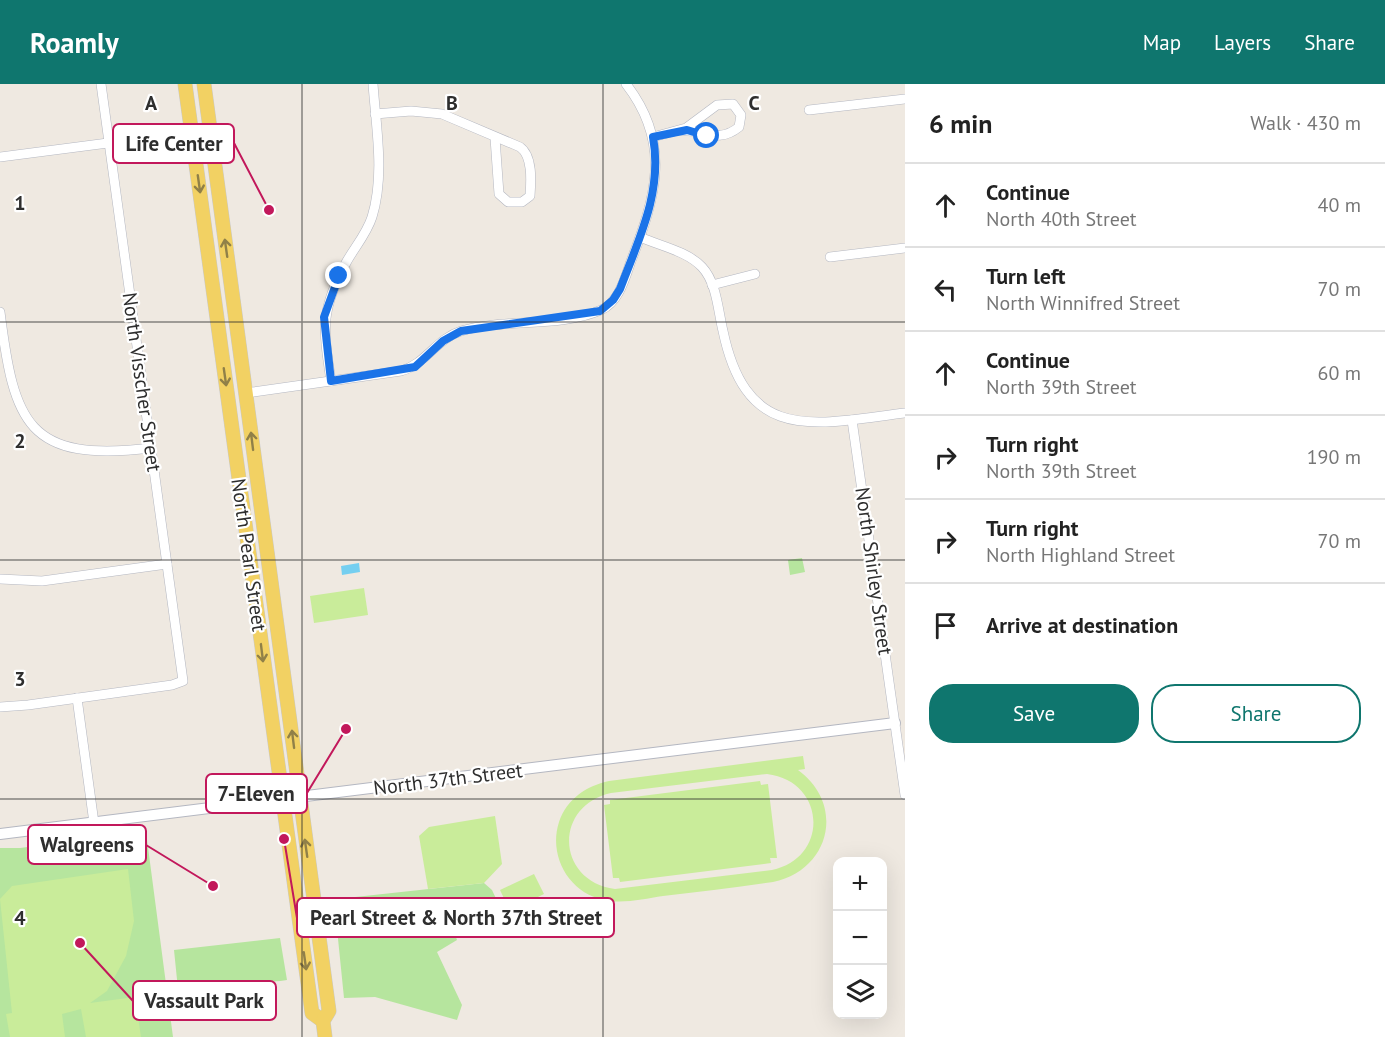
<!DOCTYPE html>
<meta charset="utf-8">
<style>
body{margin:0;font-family:"PT Sans",sans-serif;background:#f6f6f6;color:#222}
.controls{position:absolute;right:18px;bottom:18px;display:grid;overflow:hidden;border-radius:12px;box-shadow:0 6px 24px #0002}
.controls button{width:54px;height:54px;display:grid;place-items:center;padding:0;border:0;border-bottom:2px solid #e0e0e0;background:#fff;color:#222;font:30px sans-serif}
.stop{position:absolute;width:18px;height:18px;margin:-14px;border:4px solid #1a73e8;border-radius:50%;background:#fff}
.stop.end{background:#1a73e8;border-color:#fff;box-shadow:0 2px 6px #0008}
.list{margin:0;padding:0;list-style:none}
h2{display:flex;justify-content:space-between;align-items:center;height:78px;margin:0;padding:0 24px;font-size:26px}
h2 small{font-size:20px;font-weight:400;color:#767676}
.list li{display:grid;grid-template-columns:39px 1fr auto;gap:18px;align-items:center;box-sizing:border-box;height:84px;padding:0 24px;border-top:2px solid #e0e0e0}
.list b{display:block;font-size:22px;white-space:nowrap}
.list p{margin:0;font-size:20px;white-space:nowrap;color:#767676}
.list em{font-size:20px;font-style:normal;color:#767676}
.actions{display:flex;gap:12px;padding:18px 24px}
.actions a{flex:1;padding:14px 0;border:2px solid #0f766e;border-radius:24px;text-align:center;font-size:21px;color:#0f766e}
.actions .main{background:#0f766e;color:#fff}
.icon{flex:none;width:33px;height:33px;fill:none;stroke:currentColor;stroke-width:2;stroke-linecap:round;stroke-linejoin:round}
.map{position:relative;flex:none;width:905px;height:953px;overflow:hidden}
header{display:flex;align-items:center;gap:36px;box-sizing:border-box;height:84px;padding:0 30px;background:#0f766e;color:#fff}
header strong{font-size:28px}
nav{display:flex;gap:33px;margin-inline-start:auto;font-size:21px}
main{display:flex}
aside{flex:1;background:#fff}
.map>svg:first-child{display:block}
.green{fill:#b6e59e}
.pitch{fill:#c9ec9a;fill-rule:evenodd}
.water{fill:#75cff0}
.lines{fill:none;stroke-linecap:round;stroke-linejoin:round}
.minor-casing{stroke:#b4b7c1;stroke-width:10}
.tertiary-casing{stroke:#b4b7c1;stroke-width:12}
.primary-casing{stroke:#c9c9c9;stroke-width:15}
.minor{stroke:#fff;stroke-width:9}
.tertiary{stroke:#fff;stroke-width:10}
.primary{stroke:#f2d163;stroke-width:14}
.oneway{stroke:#908048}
.route{stroke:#1a73e8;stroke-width:8}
.grid{fill:none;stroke:#2e2e2e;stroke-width:1.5;stroke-opacity:0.55}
.labels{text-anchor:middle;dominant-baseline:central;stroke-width:4.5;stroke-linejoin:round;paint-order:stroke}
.street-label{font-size:20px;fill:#2e2e2e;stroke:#fff}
.grid-label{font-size:20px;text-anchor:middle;font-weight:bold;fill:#2e2e2e;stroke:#fff;stroke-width:4.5;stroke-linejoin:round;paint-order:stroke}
.leader{fill:none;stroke:#c2185b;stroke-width:2}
.callout-dot{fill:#c2185b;stroke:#fff;stroke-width:2}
.callout{fill:#fff;stroke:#c2185b;stroke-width:2}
.callout-label{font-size:21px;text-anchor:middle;font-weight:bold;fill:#2e2e2e}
</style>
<header>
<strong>Roamly</strong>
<nav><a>Map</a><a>Layers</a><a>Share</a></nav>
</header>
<main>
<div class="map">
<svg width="905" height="953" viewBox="0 0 905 953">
<rect width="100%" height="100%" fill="#efe9e1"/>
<g class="green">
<path d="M802,474L805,488L790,491L788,476Z"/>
<path d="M146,748L173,953H0V764H20Z"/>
<path d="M484,799L492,806L501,825L454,847L457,856L437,868L462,921L457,936L375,913L344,914L336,835L348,833L346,814Z"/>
<path d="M280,854L287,896C260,900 195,901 180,925L174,866Z"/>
</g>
<g class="pitch">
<path d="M364,504L368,531L314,539L310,512Z"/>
<path d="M803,672L805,685L798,686C846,721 830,786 773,798C737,803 700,808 663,812C644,815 623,820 604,816C569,809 548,772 559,738C567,715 586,702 609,697ZM767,690C826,697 830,774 772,786L615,805C556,797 553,722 611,709Z"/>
<path d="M760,697L761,701L768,700L777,774H770L771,779L620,798L619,794H613L604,721L610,720V716Z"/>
<path d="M495,732L502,780L484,799L428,805L419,752L429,743Z"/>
<path d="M128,785L134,837L126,872L107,907L90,919L135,913L141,953H86L81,925L62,930L65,953H10L6,930L12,929L0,815L12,802Z"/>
<path d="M534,790L544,810L510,827L500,806Z"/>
</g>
<path class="water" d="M359,479L360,488L342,491L341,482Z"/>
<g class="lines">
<defs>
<g id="minor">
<path d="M809,26L905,15"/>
<path d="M375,30L411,27L442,30L520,63C533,72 531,98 530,112L522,118H508L499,110L495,54"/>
<path d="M653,53L686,44L717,21L733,20L741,31L739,43C717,61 702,44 680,47"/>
<path d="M0,73L108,59"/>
<path d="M640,153C660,162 687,167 702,183C717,199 718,227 723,247C747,361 814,340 905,329"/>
<path d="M830,173L905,164"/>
<path d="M712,201L755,190"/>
<path d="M0,228C14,339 27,379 151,364"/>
<path d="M331,297C323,244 320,226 347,177C355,163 367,149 372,133C385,91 376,43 373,0"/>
<path d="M246,309L401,287C426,280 436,255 461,247C504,234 560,244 601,226C619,218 625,194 631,177C656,113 672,59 626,0"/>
<path d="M852,336L905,711"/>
<path d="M0,495L42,497L167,480"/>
<path d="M77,614L94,739"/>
<path d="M0,623L28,621L172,601L183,597L101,0"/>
</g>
<path id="tertiary" d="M0,750L895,639"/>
<g id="primary">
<path d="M185,0L312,929L323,937"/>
<path d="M204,0L329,927L323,937L325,953"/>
</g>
</defs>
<use href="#minor" class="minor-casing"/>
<use href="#tertiary" class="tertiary-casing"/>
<use href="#primary" class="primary-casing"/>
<use href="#minor" class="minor"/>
<use href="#tertiary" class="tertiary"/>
<use href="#primary" class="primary"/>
</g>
<defs><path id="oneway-shaft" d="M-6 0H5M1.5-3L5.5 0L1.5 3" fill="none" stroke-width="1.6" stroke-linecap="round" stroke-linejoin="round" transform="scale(1.5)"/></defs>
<g class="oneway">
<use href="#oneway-shaft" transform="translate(199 100) rotate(82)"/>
<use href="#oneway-shaft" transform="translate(226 164) rotate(-98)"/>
<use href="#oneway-shaft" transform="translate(225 293) rotate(82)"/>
<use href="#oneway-shaft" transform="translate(252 357) rotate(-97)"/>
<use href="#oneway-shaft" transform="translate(262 569) rotate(83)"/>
<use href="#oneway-shaft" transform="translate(293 655) rotate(-97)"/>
<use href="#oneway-shaft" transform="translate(306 764) rotate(-98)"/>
<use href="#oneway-shaft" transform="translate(305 877) rotate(82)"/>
</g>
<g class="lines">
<path class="route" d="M339,192L324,233L331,297L415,283L443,257L461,247L600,227L613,216L620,205C639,155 663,107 653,53L687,46L707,52"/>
</g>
<path class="grid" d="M302,0V953M603,0V953M0,238H905M0,476H905M0,715H905"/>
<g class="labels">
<g class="street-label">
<text transform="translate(142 298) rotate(82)">North Visscher Street</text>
<text transform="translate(249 471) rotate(82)">North Pearl Street</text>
<text transform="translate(874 487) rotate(82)">North Shirley Street</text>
<text transform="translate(448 695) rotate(-7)">North 37th Street</text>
</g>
</g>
<g class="grid-label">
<text x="151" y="26">A</text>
<text x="452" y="26">B</text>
<text x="754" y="26">C</text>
<text x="20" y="126">1</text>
<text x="20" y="364">2</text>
<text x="20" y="602">3</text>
<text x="20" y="841">4</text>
</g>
<path class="leader" d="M269 126L234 59M346 645L307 709M213 802L146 761M284 755L297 834M80 859L133 917"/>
<g class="callout-dot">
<circle cx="269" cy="126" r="6"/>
<circle cx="346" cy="645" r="6"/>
<circle cx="213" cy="802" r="6"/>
<circle cx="284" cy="755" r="6"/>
<circle cx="80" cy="859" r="6"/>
</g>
<g class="callout">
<rect x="113" y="40" width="121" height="39" rx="6"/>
<rect x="206" y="690" width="101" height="39" rx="6"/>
<rect x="28" y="741" width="118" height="39" rx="6"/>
<rect x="297" y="814" width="317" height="39" rx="6"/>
<rect x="133" y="897" width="143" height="39" rx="6"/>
</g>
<g class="callout-label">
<text x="174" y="67">Life Center</text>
<text x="256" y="717">7-Eleven</text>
<text x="87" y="768">Walgreens</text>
<text x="456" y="841">Pearl Street &amp; North 37th Street</text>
<text x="204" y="924">Vassault Park</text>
</g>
</svg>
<div class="controls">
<button>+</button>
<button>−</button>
<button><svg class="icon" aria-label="layers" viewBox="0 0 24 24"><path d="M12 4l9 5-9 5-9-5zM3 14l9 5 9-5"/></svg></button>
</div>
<div class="stop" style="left:707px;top:52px"></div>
<div class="stop end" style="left:339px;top:192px"></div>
</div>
<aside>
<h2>6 min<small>Walk · 430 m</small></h2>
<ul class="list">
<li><svg class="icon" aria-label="ahead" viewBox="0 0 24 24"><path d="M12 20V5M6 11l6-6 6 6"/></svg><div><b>Continue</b><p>North 40th Street</p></div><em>40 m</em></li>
<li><svg class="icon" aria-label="left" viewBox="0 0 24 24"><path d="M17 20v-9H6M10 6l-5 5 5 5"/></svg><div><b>Turn left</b><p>North Winnifred Street</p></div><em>70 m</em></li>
<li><svg class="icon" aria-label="ahead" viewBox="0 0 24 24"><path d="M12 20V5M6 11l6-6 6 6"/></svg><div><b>Continue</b><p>North 39th Street</p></div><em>60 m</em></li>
<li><svg class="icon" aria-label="right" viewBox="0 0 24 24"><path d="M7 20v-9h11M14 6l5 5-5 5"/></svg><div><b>Turn right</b><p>North 39th Street</p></div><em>190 m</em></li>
<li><svg class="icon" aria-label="right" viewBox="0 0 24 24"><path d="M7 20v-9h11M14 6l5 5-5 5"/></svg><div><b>Turn right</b><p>North Highland Street</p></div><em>70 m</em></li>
<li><svg class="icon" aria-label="arrive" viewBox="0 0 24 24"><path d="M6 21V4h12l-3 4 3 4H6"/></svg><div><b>Arrive at destination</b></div></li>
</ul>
<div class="actions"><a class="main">Save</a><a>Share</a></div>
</aside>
</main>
